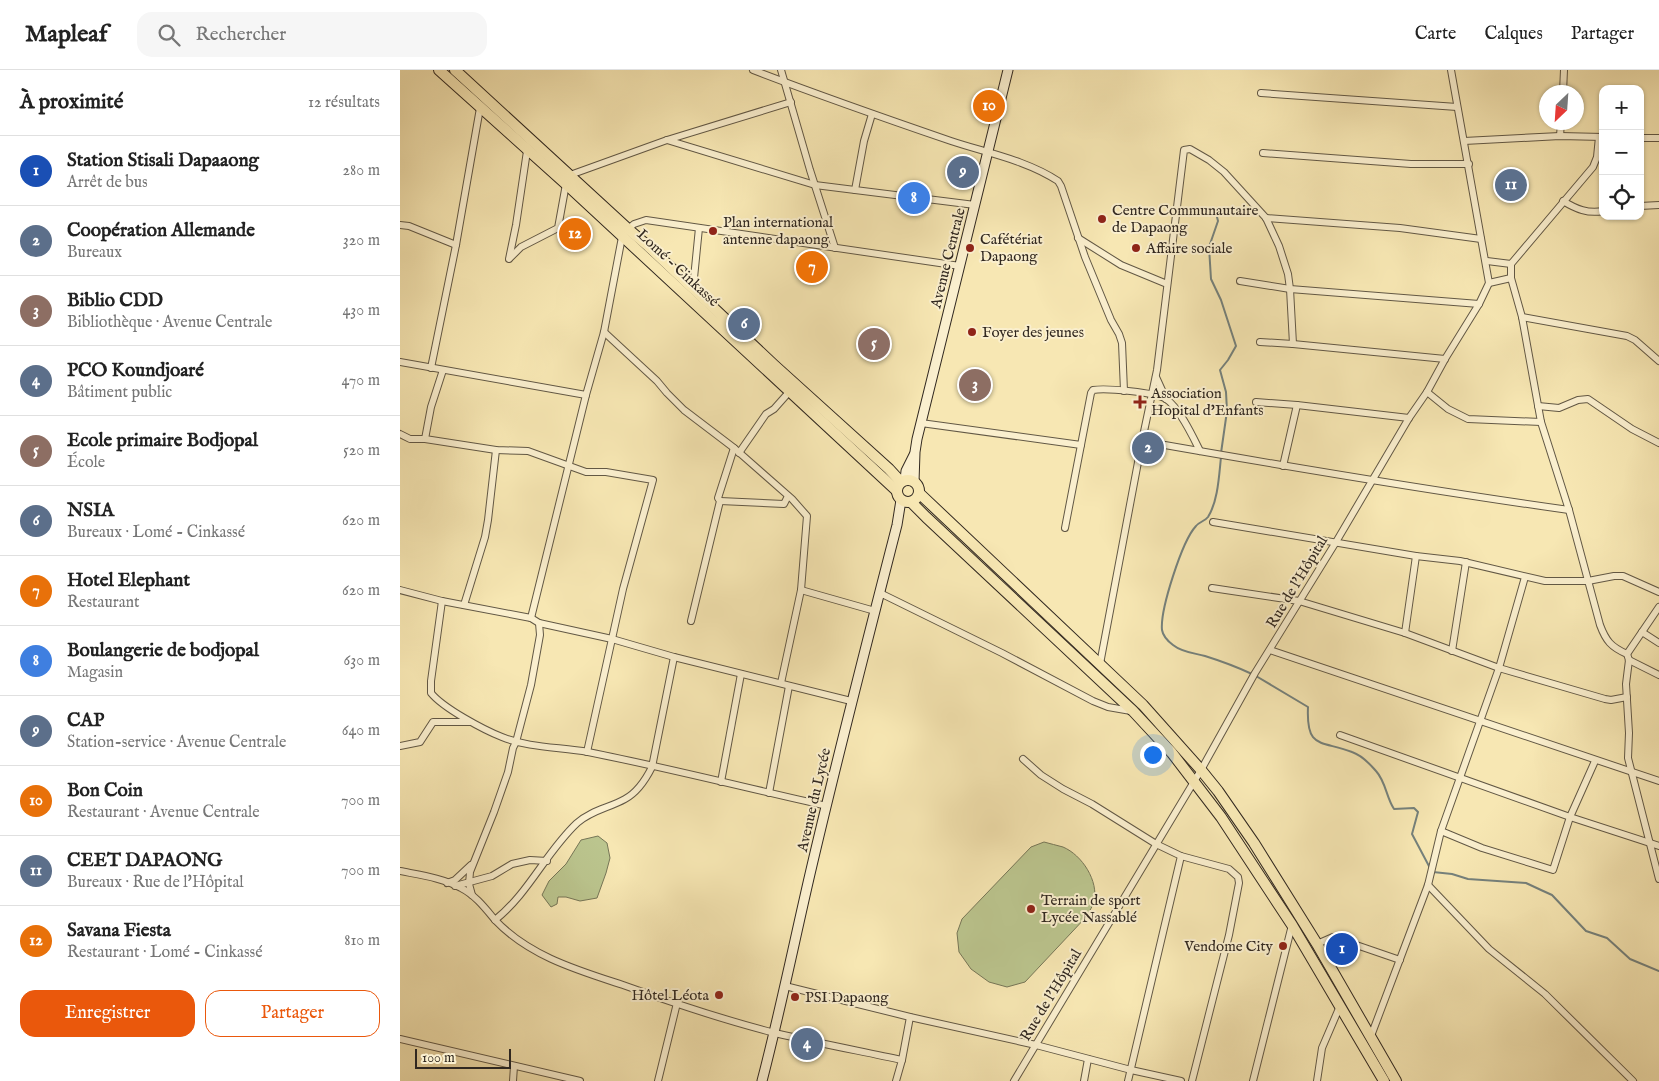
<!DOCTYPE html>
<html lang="fr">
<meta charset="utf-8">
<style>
body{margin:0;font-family:"IM FELL English",serif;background:#f6f6f6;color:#222}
.controls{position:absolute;right:15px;top:15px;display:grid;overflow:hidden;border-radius:10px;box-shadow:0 1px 4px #0004}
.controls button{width:45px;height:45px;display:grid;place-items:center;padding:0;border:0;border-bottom:1px solid #e0e0e0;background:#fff;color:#222;font:25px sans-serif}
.compass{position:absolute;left:1139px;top:15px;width:45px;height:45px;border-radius:50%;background:#fff;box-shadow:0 1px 4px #0004;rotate:205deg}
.scale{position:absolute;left:15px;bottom:12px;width:96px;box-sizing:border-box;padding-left:5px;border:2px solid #312820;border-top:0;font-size:14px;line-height:18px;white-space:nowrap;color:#312820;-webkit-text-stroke:4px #faefce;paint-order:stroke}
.you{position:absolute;left:752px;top:684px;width:18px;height:18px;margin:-12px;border:4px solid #fff;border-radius:50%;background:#1a73e8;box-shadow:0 0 0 8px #1a73e833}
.badge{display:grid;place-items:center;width:32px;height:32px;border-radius:50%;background:#ea580c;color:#fff;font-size:16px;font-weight:700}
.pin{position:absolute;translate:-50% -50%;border:2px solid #fff;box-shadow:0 1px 5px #0006}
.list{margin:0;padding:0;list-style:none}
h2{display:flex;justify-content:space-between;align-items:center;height:65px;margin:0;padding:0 20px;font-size:21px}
h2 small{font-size:16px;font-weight:400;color:#767676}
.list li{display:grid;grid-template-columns:32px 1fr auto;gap:15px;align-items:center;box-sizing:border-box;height:70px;padding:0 20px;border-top:1px solid #e0e0e0}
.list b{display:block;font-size:19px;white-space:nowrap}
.list p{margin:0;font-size:16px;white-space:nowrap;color:#767676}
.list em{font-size:16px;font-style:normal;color:#767676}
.actions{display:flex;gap:10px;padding:15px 20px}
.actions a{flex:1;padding:11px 0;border:1px solid #ea580c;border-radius:15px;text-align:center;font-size:18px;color:#ea580c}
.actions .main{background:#ea580c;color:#fff}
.icon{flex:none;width:28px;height:28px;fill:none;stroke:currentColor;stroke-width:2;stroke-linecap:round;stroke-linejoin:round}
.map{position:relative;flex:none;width:1259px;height:1011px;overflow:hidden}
header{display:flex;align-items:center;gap:30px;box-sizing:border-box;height:70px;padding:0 25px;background:#fff;border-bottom:1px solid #e0e0e0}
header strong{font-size:24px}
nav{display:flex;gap:28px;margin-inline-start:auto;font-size:18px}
.search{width:350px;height:45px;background:#f6f6f6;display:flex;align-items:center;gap:12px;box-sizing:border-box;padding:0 18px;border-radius:15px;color:#767676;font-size:19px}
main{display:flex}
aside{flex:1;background:#fff}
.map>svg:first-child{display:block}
.green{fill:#bbc58e;stroke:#767657}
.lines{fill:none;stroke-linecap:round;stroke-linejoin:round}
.stream{stroke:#75817c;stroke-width:2}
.minor-casing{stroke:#625845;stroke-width:8}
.secondary-casing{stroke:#312820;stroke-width:11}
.trunk-casing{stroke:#312820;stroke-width:12}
.minor{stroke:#faefce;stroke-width:6}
.secondary{stroke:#faefce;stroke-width:9}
.trunk{stroke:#f7e7b3;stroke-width:10}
.poi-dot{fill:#8f2418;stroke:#faefce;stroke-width:2}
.labels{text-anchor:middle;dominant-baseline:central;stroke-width:4;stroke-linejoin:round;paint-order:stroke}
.poi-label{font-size:15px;fill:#312820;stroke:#faefce;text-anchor:start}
.street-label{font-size:15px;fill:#312820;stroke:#faefce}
</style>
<header>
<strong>Mapleaf</strong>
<div class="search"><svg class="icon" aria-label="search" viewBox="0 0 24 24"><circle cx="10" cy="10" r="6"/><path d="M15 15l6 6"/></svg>Rechercher</div>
<nav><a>Carte</a><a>Calques</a><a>Partager</a></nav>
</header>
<main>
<aside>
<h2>À proximité<small>12 résultats</small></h2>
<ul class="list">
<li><span class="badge" style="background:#1a4fb4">1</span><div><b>Station Stisali Dapaaong</b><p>Arrêt de bus</p></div><em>280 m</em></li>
<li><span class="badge" style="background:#5c6f8a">2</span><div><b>Coopération Allemande</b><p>Bureaux</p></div><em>320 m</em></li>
<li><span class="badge" style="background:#8d6e63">3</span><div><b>Biblio CDD</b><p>Bibliothèque · Avenue Centrale</p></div><em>430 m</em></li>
<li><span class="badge" style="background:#5c6f8a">4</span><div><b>PCO Koundjoaré</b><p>Bâtiment public</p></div><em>470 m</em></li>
<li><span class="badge" style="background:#8d6e63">5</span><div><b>Ecole primaire Bodjopal</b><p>École</p></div><em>520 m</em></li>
<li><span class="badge" style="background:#5c6f8a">6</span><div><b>NSIA</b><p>Bureaux · Lomé - Cinkassé</p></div><em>620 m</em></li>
<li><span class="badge" style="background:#e8710a">7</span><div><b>Hotel Elephant</b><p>Restaurant</p></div><em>620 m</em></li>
<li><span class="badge" style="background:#3f7fe0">8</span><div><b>Boulangerie de bodjopal</b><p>Magasin</p></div><em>630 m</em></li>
<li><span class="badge" style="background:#5c6f8a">9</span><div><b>CAP</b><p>Station-service · Avenue Centrale</p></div><em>640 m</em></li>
<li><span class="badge" style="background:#e8710a">10</span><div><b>Bon Coin</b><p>Restaurant · Avenue Centrale</p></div><em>700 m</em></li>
<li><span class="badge" style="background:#5c6f8a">11</span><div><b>CEET DAPAONG</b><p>Bureaux · Rue de l'Hôpital</p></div><em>700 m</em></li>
<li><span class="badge" style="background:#e8710a">12</span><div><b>Savana Fiesta</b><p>Restaurant · Lomé - Cinkassé</p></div><em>810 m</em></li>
</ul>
<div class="actions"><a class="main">Enregistrer</a><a>Partager</a></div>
</aside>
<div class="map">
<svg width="1259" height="1011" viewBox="0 0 1259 1011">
<rect width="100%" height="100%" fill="#f7e7b3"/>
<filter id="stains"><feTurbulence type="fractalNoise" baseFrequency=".004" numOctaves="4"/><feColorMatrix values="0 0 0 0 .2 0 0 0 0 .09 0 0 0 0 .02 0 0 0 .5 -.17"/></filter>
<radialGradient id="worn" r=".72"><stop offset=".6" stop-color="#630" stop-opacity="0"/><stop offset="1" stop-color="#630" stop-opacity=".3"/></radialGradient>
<g class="green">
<path d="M198,766L207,773L210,788L206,803L197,828L180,831L166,827H158L157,834L151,837L142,825L149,811L166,794L181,770Z"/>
<path d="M644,772C650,774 657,775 663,777C682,785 699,811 694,832C693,836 689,841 687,846L625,912L607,917L589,912L571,899L559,882L557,863L562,849L631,777Z"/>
</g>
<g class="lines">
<g class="stream">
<path d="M815,139L818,151L809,177L811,209L821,230L836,276L828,290L820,300L826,322L827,341L821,383"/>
<path d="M821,387C819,406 818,431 808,447C805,451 799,452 796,456C782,471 760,540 762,560C763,566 769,572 773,575C783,583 795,583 805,586C821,591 837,597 852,604"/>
<path d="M856,606L908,637C906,680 921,670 952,682C961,685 970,694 976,701C986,712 986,727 994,739L1014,738L1018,742L1012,764L1030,798"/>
<path d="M1033,802L1052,804L1068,809L1126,813L1141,820L1152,825L1186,861L1207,868L1230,889L1259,901"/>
</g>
<defs>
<g id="minor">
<path d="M353,0C418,25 484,48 551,71C587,83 626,90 658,111L661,116L685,187L711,250L719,264L722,273L724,321"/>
<path d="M381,0L410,100L435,178"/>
<path d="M1163,22L1164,0"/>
<path d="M861,23L1057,37"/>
<path d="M1160,66L1161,52"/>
<path d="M1199,67L1197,87L1193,97L1111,194V208L1122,247L1141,352L1169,440L1200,555C1206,571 1211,577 1227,584L1229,590L1226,614L1229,663L1228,688L1259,809"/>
<path d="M1240,68H1259"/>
<path d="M267,70L415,115L575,135"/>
<path d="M1064,71L1160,66L1203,67"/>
<path d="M863,83L1011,94H1069"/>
<path d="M170,105L267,70L391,32"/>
<path d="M455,120L464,71L472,44"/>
<path d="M1163,131C1176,139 1188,144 1203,141"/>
<path d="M1240,136L1259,135"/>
<path d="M866,148L1000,158L1081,169"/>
<path d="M0,155L9,156L56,175"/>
<path d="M228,159L234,154L246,150L560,196"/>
<path d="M678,168L721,195L767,214"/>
<path d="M110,188L121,177L158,158L166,114"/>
<path d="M109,189L116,155L127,81"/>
<path d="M1087,191L1111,194"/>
<path d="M840,211L890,219L1079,234"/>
<path d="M1089,213L1111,208"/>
<path d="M293,218L299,158"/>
<path d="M1122,247L1227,266L1235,270L1259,291"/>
<path d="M204,262L257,311L267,323L284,340L334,378L392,429L407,446L401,520L381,613"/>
<path d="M860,272L893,274L1045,289"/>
<path d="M0,292L186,325"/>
<path d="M31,298L56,175L80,38"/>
<path d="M756,307L766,329"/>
<path d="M1027,322L1048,339L1068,349L1141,352"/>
<path d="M856,332L897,335L1009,348"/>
<path d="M1138,336L1159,338L1178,330L1188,329L1232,359L1259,373"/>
<path d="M521,353L681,375"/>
<path d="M0,364L10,369H25L96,380L128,381L186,402H206L253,410L223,519L187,682"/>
<path d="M25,369L31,337L43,300"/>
<path d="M742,371C884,396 1026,420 1169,440"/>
<path d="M339,383L366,344L374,339L390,321"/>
<path d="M883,396L897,335"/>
<path d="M320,431L384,434L388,426"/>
<path d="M813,452L1016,486L1060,491L1145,511H1188L1214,506H1223L1259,522"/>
<path d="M665,458L691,323L693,320C706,318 755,322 766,329C779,337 793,367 800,381"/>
<path d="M812,518L899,531L1005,563L1099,598L1205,629L1211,630L1227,627"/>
<path d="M0,520L42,531L131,548L139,553L212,569L274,587L451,631"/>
<path d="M401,520L475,541"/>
<path d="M480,523L602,583L693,631L708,637L731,641"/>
<path d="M42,531L31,611V623C43,638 84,660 102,667C129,678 160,677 188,682C268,698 347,718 427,736"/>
<path d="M64,535L85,467L88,450L96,380"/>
<path d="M131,548L186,325L204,262L222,167"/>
<path d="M291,551L320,431L318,428L334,378"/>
<path d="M1242,562L1259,573"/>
<path d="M1005,563L1016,486"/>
<path d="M870,580L1259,711"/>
<path d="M1052,581L1066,492"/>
<path d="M1227,584L1259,537"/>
<path d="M1229,590L1259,605"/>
<path d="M700,594L742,371L757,300L784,80L790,79L809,90L824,102L866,148L879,176L888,204L890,219L893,274"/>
<path d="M940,665L1170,747L1259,776"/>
<path d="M0,676L20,672L33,652H70"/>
<path d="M623,689L641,705L663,719L692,734L756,774L781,786L728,1011"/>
<path d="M321,712L341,604"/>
<path d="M369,723L389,616"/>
<path d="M1041,761L1082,778L1153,800L1170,747L1195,691"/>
<path d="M781,786L829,799L838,807L839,813L829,865L792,1011"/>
<path d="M0,801C20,805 43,808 61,818C75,825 85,838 95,850C129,823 146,782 177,753C192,740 209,738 225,729C238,722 246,709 252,697L274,587"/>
<path d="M47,813L55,810L71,795"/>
<path d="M1028,815L1089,879L1145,924L1233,1011"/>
<path d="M55,816L92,806L112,794L130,790L147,791"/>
<path d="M72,825L69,814L70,802L94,742L108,702L113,678L116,672L131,615L140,565L139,553"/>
<path d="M95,850C129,886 177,900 223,915C273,933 324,950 375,963C417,973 460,981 502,990"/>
<path d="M917,874L933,867L1000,890"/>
<path d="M385,916L510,947L636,975L731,1000L781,1011"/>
<path d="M971,966L1028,815L1041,761L1099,598L1125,507"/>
<path d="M0,969L180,1011"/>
<path d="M113,1011L114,996"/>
<path d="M258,1011L277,933"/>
<path d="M496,1011L502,990L510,947"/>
<path d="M614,1011L801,700L855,603L936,472L1009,348L1027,322L1045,289L1079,234L1089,213L1051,0"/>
<path d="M684,1011L688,989"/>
<path d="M853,1011L892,855"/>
<path d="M917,1011L922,978L940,936"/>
</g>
<g id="secondary">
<path d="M505,410L506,401L514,385"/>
<path d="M514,412L515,382L517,369L608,0"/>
<path d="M362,1011C380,942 394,873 410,804C437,688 467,572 497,455L501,430"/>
</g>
<g id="trunk">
<path d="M39,0L166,114L496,420"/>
<path d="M55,0L228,159L248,176L374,295L489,399L501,412"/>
<circle cx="508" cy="421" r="11"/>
<path d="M519,423L743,635L801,700L818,721L854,773L917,874L996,1011"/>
<path d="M511,432L526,447L733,641L772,683L821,747L892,855L984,1011"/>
</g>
</defs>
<use href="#minor" class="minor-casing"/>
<use href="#secondary" class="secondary-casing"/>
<use href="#trunk" class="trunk-casing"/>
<use href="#minor" class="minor"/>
<use href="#secondary" class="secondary"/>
<use href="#trunk" class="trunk"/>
</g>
<g class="poi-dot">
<circle cx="702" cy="149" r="5"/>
<circle cx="313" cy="161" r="5"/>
<circle cx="570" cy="178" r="5"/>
<circle cx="736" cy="178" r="5"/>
<circle cx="572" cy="262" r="5"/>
<path d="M737.5 324.5h5v5h5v5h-5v5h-5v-5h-5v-5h5z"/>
<circle cx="631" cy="839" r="5"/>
<circle cx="883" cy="876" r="5"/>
<circle cx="319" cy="925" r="5"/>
<circle cx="395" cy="927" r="5"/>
</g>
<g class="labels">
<g class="poi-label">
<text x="712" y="140">Centre Communautaire<tspan x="712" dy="17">de Dapaong</tspan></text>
<text x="323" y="152">Plan international<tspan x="323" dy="17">antenne dapaong</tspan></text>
<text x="580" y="169">Cafétériat<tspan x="580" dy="17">Dapaong</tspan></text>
<text x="746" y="178">Affaire sociale</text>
<text x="582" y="262">Foyer des jeunes</text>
<text x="751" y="323">Association<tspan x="751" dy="17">Hopital d'Enfants</tspan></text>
<text x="641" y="830">Terrain de sport<tspan x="641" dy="17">Lycée Nassablé</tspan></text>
<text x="873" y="876" text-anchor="end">Vendome City</text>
<text x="309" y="925" text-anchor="end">Hôtel Léota</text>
<text x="405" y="927">PSI Dapaong</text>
</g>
<g class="street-label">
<text transform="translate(548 188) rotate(-76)">Avenue Centrale</text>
<text transform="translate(278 198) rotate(43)">Lomé - Cinkassé</text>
<text transform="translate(897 512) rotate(-59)">Rue de l'Hôpital</text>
<text transform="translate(414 730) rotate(-77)">Avenue du Lycée</text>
<text transform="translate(651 925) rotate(-59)">Rue de l'Hôpital</text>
</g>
</g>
<rect width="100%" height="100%" filter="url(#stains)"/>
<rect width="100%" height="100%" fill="url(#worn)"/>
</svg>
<div class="controls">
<button>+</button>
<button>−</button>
<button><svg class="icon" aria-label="locate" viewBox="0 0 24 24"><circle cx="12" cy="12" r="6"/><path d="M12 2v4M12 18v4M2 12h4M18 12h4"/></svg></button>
</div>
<svg class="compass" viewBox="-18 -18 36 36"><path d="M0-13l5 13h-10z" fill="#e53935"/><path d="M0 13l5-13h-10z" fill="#767676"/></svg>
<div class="scale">100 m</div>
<div class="you"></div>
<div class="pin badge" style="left:942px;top:879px;background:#1a4fb4">1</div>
<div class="pin badge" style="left:748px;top:378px;background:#5c6f8a">2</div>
<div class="pin badge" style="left:575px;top:315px;background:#8d6e63">3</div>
<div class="pin badge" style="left:407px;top:974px;background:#5c6f8a">4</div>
<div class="pin badge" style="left:474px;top:274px;background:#8d6e63">5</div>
<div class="pin badge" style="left:344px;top:254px;background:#5c6f8a">6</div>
<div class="pin badge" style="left:412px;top:197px;background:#e8710a">7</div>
<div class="pin badge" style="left:514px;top:128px;background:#3f7fe0">8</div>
<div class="pin badge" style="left:563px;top:102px;background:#5c6f8a">9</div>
<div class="pin badge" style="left:589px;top:36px;background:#e8710a">10</div>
<div class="pin badge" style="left:1111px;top:115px;background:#5c6f8a">11</div>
<div class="pin badge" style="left:175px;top:164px;background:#e8710a">12</div>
</div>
</main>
